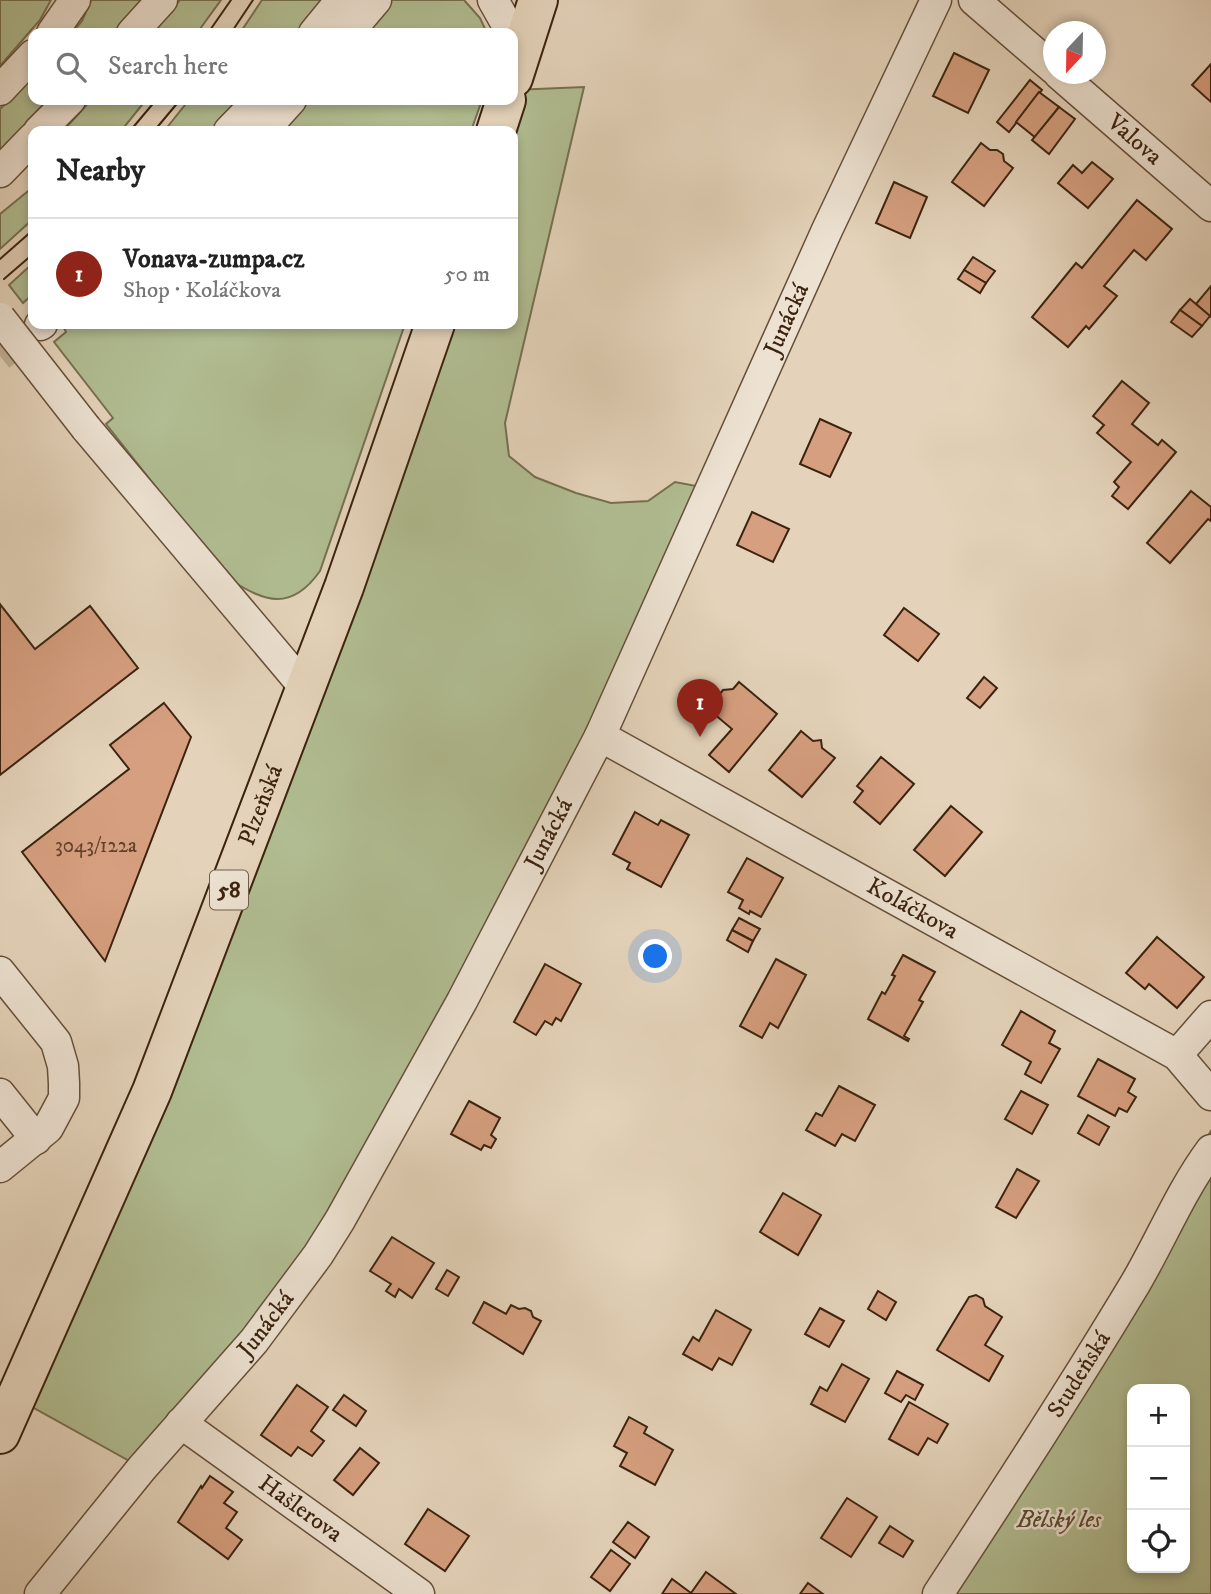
<!DOCTYPE html>
<meta charset="utf-8">
<style>
body{margin:0;font-family:"IM FELL DW Pica",serif;background:#f2f2f2;color:#222}
.controls{position:absolute;right:21px;bottom:21px;display:grid;overflow:hidden;border-radius:14px;box-shadow:0 4px 10px #0003}
.controls button{width:63px;height:63px;display:grid;place-items:center;padding:0;border:0;border-bottom:2px solid #e0e0e0;background:#fff;color:#222;font:35px sans-serif}
.compass{position:absolute;left:1043px;top:21px;width:63px;height:63px;border-radius:50%;background:#fff;box-shadow:0 4px 10px #0003;rotate:202deg}
.you{position:absolute;left:656px;top:957px;width:24px;height:24px;margin:-18px;border:5px solid #fff;border-radius:50%;background:#1a73e8;box-shadow:0 0 0 10px #1a73e833}
.badge{display:grid;place-items:center;width:46px;height:46px;border-radius:50%;background:#8f2418;color:#fff;font-size:23px;font-weight:700}
.pin{position:absolute;translate:-50% -58px;filter:drop-shadow(0 2px 4px #0008)}
.pin::after{content:'';position:absolute;top:37px;width:24px;height:21px;background:inherit;clip-path:polygon(0 0,100% 0,50% 100%)}
.list{margin:0;padding:0;list-style:none}
h2{display:flex;justify-content:space-between;align-items:center;height:91px;margin:0;padding:0 28px;font-size:30px}
h2 small{font-size:23px;font-weight:400;color:#767676}
.list li{display:grid;grid-template-columns:46px 1fr auto;gap:21px;align-items:center;box-sizing:border-box;height:112px;padding:0 28px;border-top:2px solid #e0e0e0}
.list b{display:block;font-size:26px;white-space:nowrap}
.list p{margin:0;font-size:23px;white-space:nowrap;color:#767676}
.list em{font-size:23px;font-style:normal;color:#767676}
.icon{flex:none;width:38px;height:38px;fill:none;stroke:currentColor;stroke-width:2;stroke-linecap:round;stroke-linejoin:round}
.map{position:relative;flex:none;width:1211px;height:1594px;overflow:hidden}
.search{position:absolute;background:#fff;box-shadow:0 4px 10px #0003;left:28px;top:28px;width:490px;height:77px;display:flex;align-items:center;gap:18px;box-sizing:border-box;padding:0 24px;border-radius:14px;color:#767676;font-size:26px}
.panel{position:absolute;background:#fff;box-shadow:0 4px 10px #0003;left:28px;top:126px;width:490px;height:203px;border-radius:14px}
.map>svg:first-child{display:block}
.green{fill:#b1bd92;stroke:#767050;stroke-width:2;fill-rule:evenodd}
.building{fill:#d69f7f;stroke:#3c230f;stroke-width:2}
.lines{fill:none;stroke-linecap:round;stroke-linejoin:round}
.minor-tunnel{stroke:#c2b098;stroke-width:30;stroke-dasharray:30 15;stroke-linecap:butt}
.minor-casing{stroke:#664f3a;stroke-width:33}
.major-casing{stroke:#3c230f;stroke-width:42}
.minor{stroke:#ede2d2;stroke-width:30}
.major{stroke:#e4d3ba;stroke-width:38}
.tram{stroke:#3c230f;stroke-width:2}
.minor-bridge-casing{stroke:#664f3a;stroke-width:33;stroke-linecap:butt}
.minor-bridge{stroke:#ede2d2;stroke-width:30}
.labels{text-anchor:middle;dominant-baseline:central;stroke-width:5;stroke-linejoin:round;paint-order:stroke}
.number-label{font-size:21px;fill:#62422b}
.shield{fill:#ede2d2;stroke:#715c4a;stroke-width:2}
.shield-label{font-size:23px;font-weight:bold;fill:#3c230f}
.street-label{font-size:24px;fill:#3c230f;stroke:#ede2d2}
.park-label{font-size:24px;font-style:italic;fill:#594a30;stroke:#ede2d2}
</style>
<div class="map">
<svg width="1211" height="1594" viewBox="0 0 1211 1594">
<rect width="100%" height="100%" fill="#e4d3ba"/>
<filter id="stains"><feTurbulence type="fractalNoise" baseFrequency=".00286" numOctaves="4"/><feColorMatrix values="0 0 0 0 .2 0 0 0 0 .09 0 0 0 0 .02 0 0 0 .5 -.17"/></filter>
<radialGradient id="worn" r=".72"><stop offset=".6" stop-color="#630" stop-opacity="0"/><stop offset="1" stop-color="#630" stop-opacity=".3"/></radialGradient>
<g class="green">
<path d="M0,0H51L40,20L0,66Z"/>
<path d="M91,0H150L121,33H72L82,21Z"/>
<path d="M180,0H221L197,33H150Z"/>
<path d="M262,0H327L300,33H240Z"/>
<path d="M392,0H464L480,18L487,33H363Z"/>
<path d="M33,77V100H58L0,154V109Z"/>
<path d="M584,87L505,423L509,456L535,477L576,493L611,503L648,501L675,482L712,489L340,1220L142,1468L16,1398L432,324H513V90Z"/>
<path d="M91,100H146L121,131H63Z"/>
<path d="M189,100H244L219,128L203,131L165,130Z"/>
<path d="M309,100H482L471,131H280Z"/>
<path d="M33,187V219L0,249V214Z"/>
<path d="M33,263V294L23,303L9,285Z"/>
<path d="M62,324H405L320,571C291,612 265,602 229,579L106,424L113,418L54,342L66,332Z"/>
<path d="M1211,1131V1594H925L949,1559ZM1132,1389H1185V1568H1132Z"/>
</g>
<g class="building">
<path d="M954,53L989,70L968,113L933,96Z"/>
<path d="M1211,64V102L1192,85Z"/>
<path d="M1030,80L1042,90L1009,132L997,122Z"/>
<path d="M1039,92L1059,107L1036,138L1016,122Z"/>
<path d="M1059,107L1075,119L1049,154L1032,140Z"/>
<path d="M981,143L990,150H997L1003,154L1004,161L1013,168L984,206L952,182Z"/>
<path d="M1092,162L1113,179L1088,208L1058,183L1073,165L1082,173Z"/>
<path d="M894,182L927,197L910,238L876,223Z"/>
<path d="M1137,200L1172,229L1146,260L1134,250L1104,286L1117,296L1089,329L1086,326L1068,347L1032,317L1076,263L1082,268Z"/>
<path d="M973,257L995,271L986,283L964,270Z"/>
<path d="M964,270L986,283L980,293L958,279Z"/>
<path d="M1211,286V317L1196,304Z"/>
<path d="M1190,299L1210,316L1202,326L1180,310Z"/>
<path d="M1180,310L1202,326L1192,337L1171,322Z"/>
<path d="M1122,381L1149,403L1132,424L1158,445L1162,440L1176,452L1128,509L1112,496L1119,487L1114,482L1131,462L1097,433L1104,425L1093,416Z"/>
<path d="M820,419L851,433L830,477L800,464Z"/>
<path d="M1191,491L1211,507V521L1208,519L1170,563L1147,543Z"/>
<path d="M752,512L789,529L773,562L737,545Z"/>
<path d="M0,604L35,649L90,606L138,668L0,775Z"/>
<path d="M904,608L939,634L918,661L884,635Z"/>
<path d="M984,677L997,688L980,708L967,698Z"/>
<path d="M739,682L777,714L729,772L709,755L732,729L713,713L719,706L718,696L723,690L733,689Z"/>
<path d="M164,703L191,737L105,961L22,852L129,769L110,745Z"/>
<path d="M801,731L813,741L821,740L822,748L835,758L802,797L769,770Z"/>
<path d="M881,757L914,784L880,824L854,802L863,791L857,786Z"/>
<path d="M951,806L982,832L945,876L914,850Z"/>
<path d="M635,812L658,825L661,820L689,835L661,887L627,869L630,863L613,854Z"/>
<path d="M747,858L783,878L761,917L750,911L749,914L739,908L743,900L728,892Z"/>
<path d="M739,918L760,929L753,941L732,930Z"/>
<path d="M732,930L753,941L748,952L727,940Z"/>
<path d="M1157,937L1204,977L1177,1008L1149,984L1145,989L1126,973Z"/>
<path d="M903,955L935,972L919,1000L923,1002L904,1036L909,1039L908,1041L868,1019L882,992L885,994L895,976L892,975Z"/>
<path d="M776,959L806,975L778,1028L770,1023L762,1038L740,1026Z"/>
<path d="M545,964L581,984L561,1021L556,1018L552,1025L545,1021L536,1035L514,1022Z"/>
<path d="M1021,1011L1055,1031L1049,1043L1060,1049L1041,1083L1025,1074L1031,1062L1002,1045Z"/>
<path d="M1098,1059L1135,1079L1128,1092L1136,1097L1127,1112L1119,1108L1115,1116L1078,1096Z"/>
<path d="M839,1086L875,1105L855,1141L842,1134L835,1146L806,1130L816,1113L822,1116Z"/>
<path d="M1021,1091L1048,1105L1032,1134L1005,1119Z"/>
<path d="M469,1101L500,1118L491,1135L496,1139L491,1148L484,1145L481,1150L451,1134Z"/>
<path d="M1088,1115L1109,1127L1099,1145L1078,1133Z"/>
<path d="M1017,1169L1039,1181L1016,1218L996,1207Z"/>
<path d="M783,1193L821,1215L798,1255L760,1232Z"/>
<path d="M392,1237L434,1263L412,1298L399,1289L395,1297L386,1291L391,1284L370,1271Z"/>
<path d="M447,1270L459,1277L448,1296L436,1289Z"/>
<path d="M878,1291L896,1302L886,1320L868,1309Z"/>
<path d="M976,1295L983,1299L985,1306L1002,1317L985,1345L1003,1356L989,1381L937,1350L969,1297Z"/>
<path d="M484,1302L506,1314L511,1305L519,1309L525,1308L531,1311L533,1317L541,1321L523,1354L473,1323Z"/>
<path d="M820,1308L844,1321L829,1347L805,1334Z"/>
<path d="M716,1310L751,1330L732,1365L719,1358L712,1370L683,1354L693,1337L699,1341Z"/>
<path d="M842,1364L869,1379L845,1422L811,1404L820,1387L827,1391Z"/>
<path d="M897,1371L923,1385L915,1400L906,1395L901,1402L885,1393Z"/>
<path d="M297,1385L328,1407L311,1431L324,1441L312,1456L298,1447L291,1456L261,1435Z"/>
<path d="M344,1395L366,1411L356,1426L333,1410Z"/>
<path d="M909,1402L948,1424L937,1443L928,1438L918,1455L889,1439Z"/>
<path d="M629,1417L647,1427L644,1433L673,1450L655,1485L620,1466L627,1453L614,1446Z"/>
<path d="M360,1448L379,1463L353,1495L334,1480Z"/>
<path d="M210,1476L233,1492L224,1503L237,1512L226,1528L242,1540L228,1559L178,1522L201,1486L202,1488Z"/>
<path d="M847,1498L877,1517L851,1557L821,1538Z"/>
<path d="M428,1509L469,1536L445,1571L405,1544Z"/>
<path d="M628,1522L649,1537L635,1558L613,1542Z"/>
<path d="M890,1526L913,1541L903,1557L879,1543Z"/>
<path d="M611,1550L630,1564L610,1591L591,1577Z"/>
<path d="M706,1572L736,1594H662L672,1579L691,1593Z"/>
<path d="M808,1583L823,1594H800Z"/>
</g>
<g class="lines">
<path class="minor-tunnel" d="M0,356L38,326"/>
<defs>
<g id="minor">
<path d="M493,0L506,23L509,33"/>
<path d="M974,0L1054,69"/>
<path d="M52,33L75,0"/>
<path d="M132,33L162,0"/>
<path d="M314,33L341,0"/>
<path d="M348,33L376,0"/>
<path id="s1" d="M1059,74L1211,206"/>
<path d="M0,90L33,55"/>
<path d="M39,131L70,100"/>
<path d="M229,131L259,100"/>
<path d="M263,131L291,100"/>
<path d="M0,172L33,138"/>
<path d="M40,325L42,324"/>
<path d="M86,428L306,689"/>
<path id="s2" d="M600,736L1177,1055L1211,1095"/>
<path d="M0,972L56,1042L63,1066L64,1083V1098L48,1128L0,1167"/>
<path d="M1177,1055L1211,1016"/>
<path d="M0,1094L36,1139"/>
<path id="s3" d="M181,1423L419,1594"/>
<path id="s4" d="M40,1594L142,1468L254,1341L318,1255L340,1220L462,1001L600,736L827,230L936,0"/>
<path id="s5" d="M938,1594C1005,1492 1072,1389 1135,1284C1161,1240 1180,1192 1211,1150"/>
</g>
<g id="major">
<path d="M513,78L538,0"/>
<path d="M496,131L506,100"/>
<path id="s6" d="M0,1434L152,1091L344,587L435,324"/>
</g>
</defs>
<use href="#minor" class="minor-casing"/>
<use href="#major" class="major-casing"/>
<use href="#minor" class="minor"/>
<use href="#major" class="major"/>
<g class="tram">
<path d="M208,33L231,0"/>
<path d="M231,33L253,0"/>
<path d="M130,131L156,100"/>
<path d="M154,131L180,100"/>
<path d="M0,259L33,230"/>
<path d="M4,279L33,254"/>
</g>
<defs>
<path id="minor-bridge" d="M0,318L86,428"/>
</defs>
<use href="#minor-bridge" class="minor-bridge-casing"/>
<use href="#minor-bridge" class="minor-bridge"/>
</g>
<g class="labels">
<g class="number-label">
<text x="96" y="846">3043/122a</text>
</g>
<rect class="shield" x="210" y="870.5" width="38" height="39" rx="5"/>
<g class="shield-label">
<text x="229" y="890">58</text>
</g>
<g class="street-label">
<text stroke="none"><textPath href="#s1" startOffset="100">Valova</textPath></text>
<text stroke="none"><textPath href="#s4" startOffset="1486">Junácká</textPath></text>
<text stroke="none"><textPath href="#s6" startOffset="681">Plzeňská</textPath></text>
<text stroke="none"><textPath href="#s4" startOffset="919">Junácká</textPath></text>
<text stroke="none"><textPath href="#s2" startOffset="357">Koláčkova</textPath></text>
<text stroke="none"><textPath href="#s4" startOffset="352">Junácká</textPath></text>
<text stroke="none"><textPath href="#s5" startOffset="261">Studeňská</textPath></text>
<text stroke="none"><textPath href="#s3" startOffset="147">Hašlerova</textPath></text>
</g>
<g class="park-label">
<text x="1059" y="1520">Bělský les</text>
</g>
</g>
<rect width="100%" height="100%" filter="url(#stains)"/>
<rect width="100%" height="100%" fill="url(#worn)"/>
</svg>
<div class="controls">
<button>+</button>
<button>−</button>
<button><svg class="icon" aria-label="locate" viewBox="0 0 24 24"><circle cx="12" cy="12" r="6"/><path d="M12 2v4M12 18v4M2 12h4M18 12h4"/></svg></button>
</div>
<svg class="compass" viewBox="-18 -18 36 36"><path d="M0-13l5 13h-10z" fill="#e53935"/><path d="M0 13l5-13h-10z" fill="#767676"/></svg>
<div class="you"></div>
<div class="pin badge" style="left:700px;top:737px">1</div>
<div class="search"><svg class="icon" aria-label="search" viewBox="0 0 24 24"><circle cx="10" cy="10" r="6"/><path d="M15 15l6 6"/></svg>Search here</div>
<section class="panel">
<h2>Nearby<small></small></h2>
<ul class="list">
<li><span class="badge">1</span><div><b>Vonava-zumpa.cz</b><p>Shop · Koláčkova</p></div><em>50 m</em></li>
</ul>
</section>
</div>
